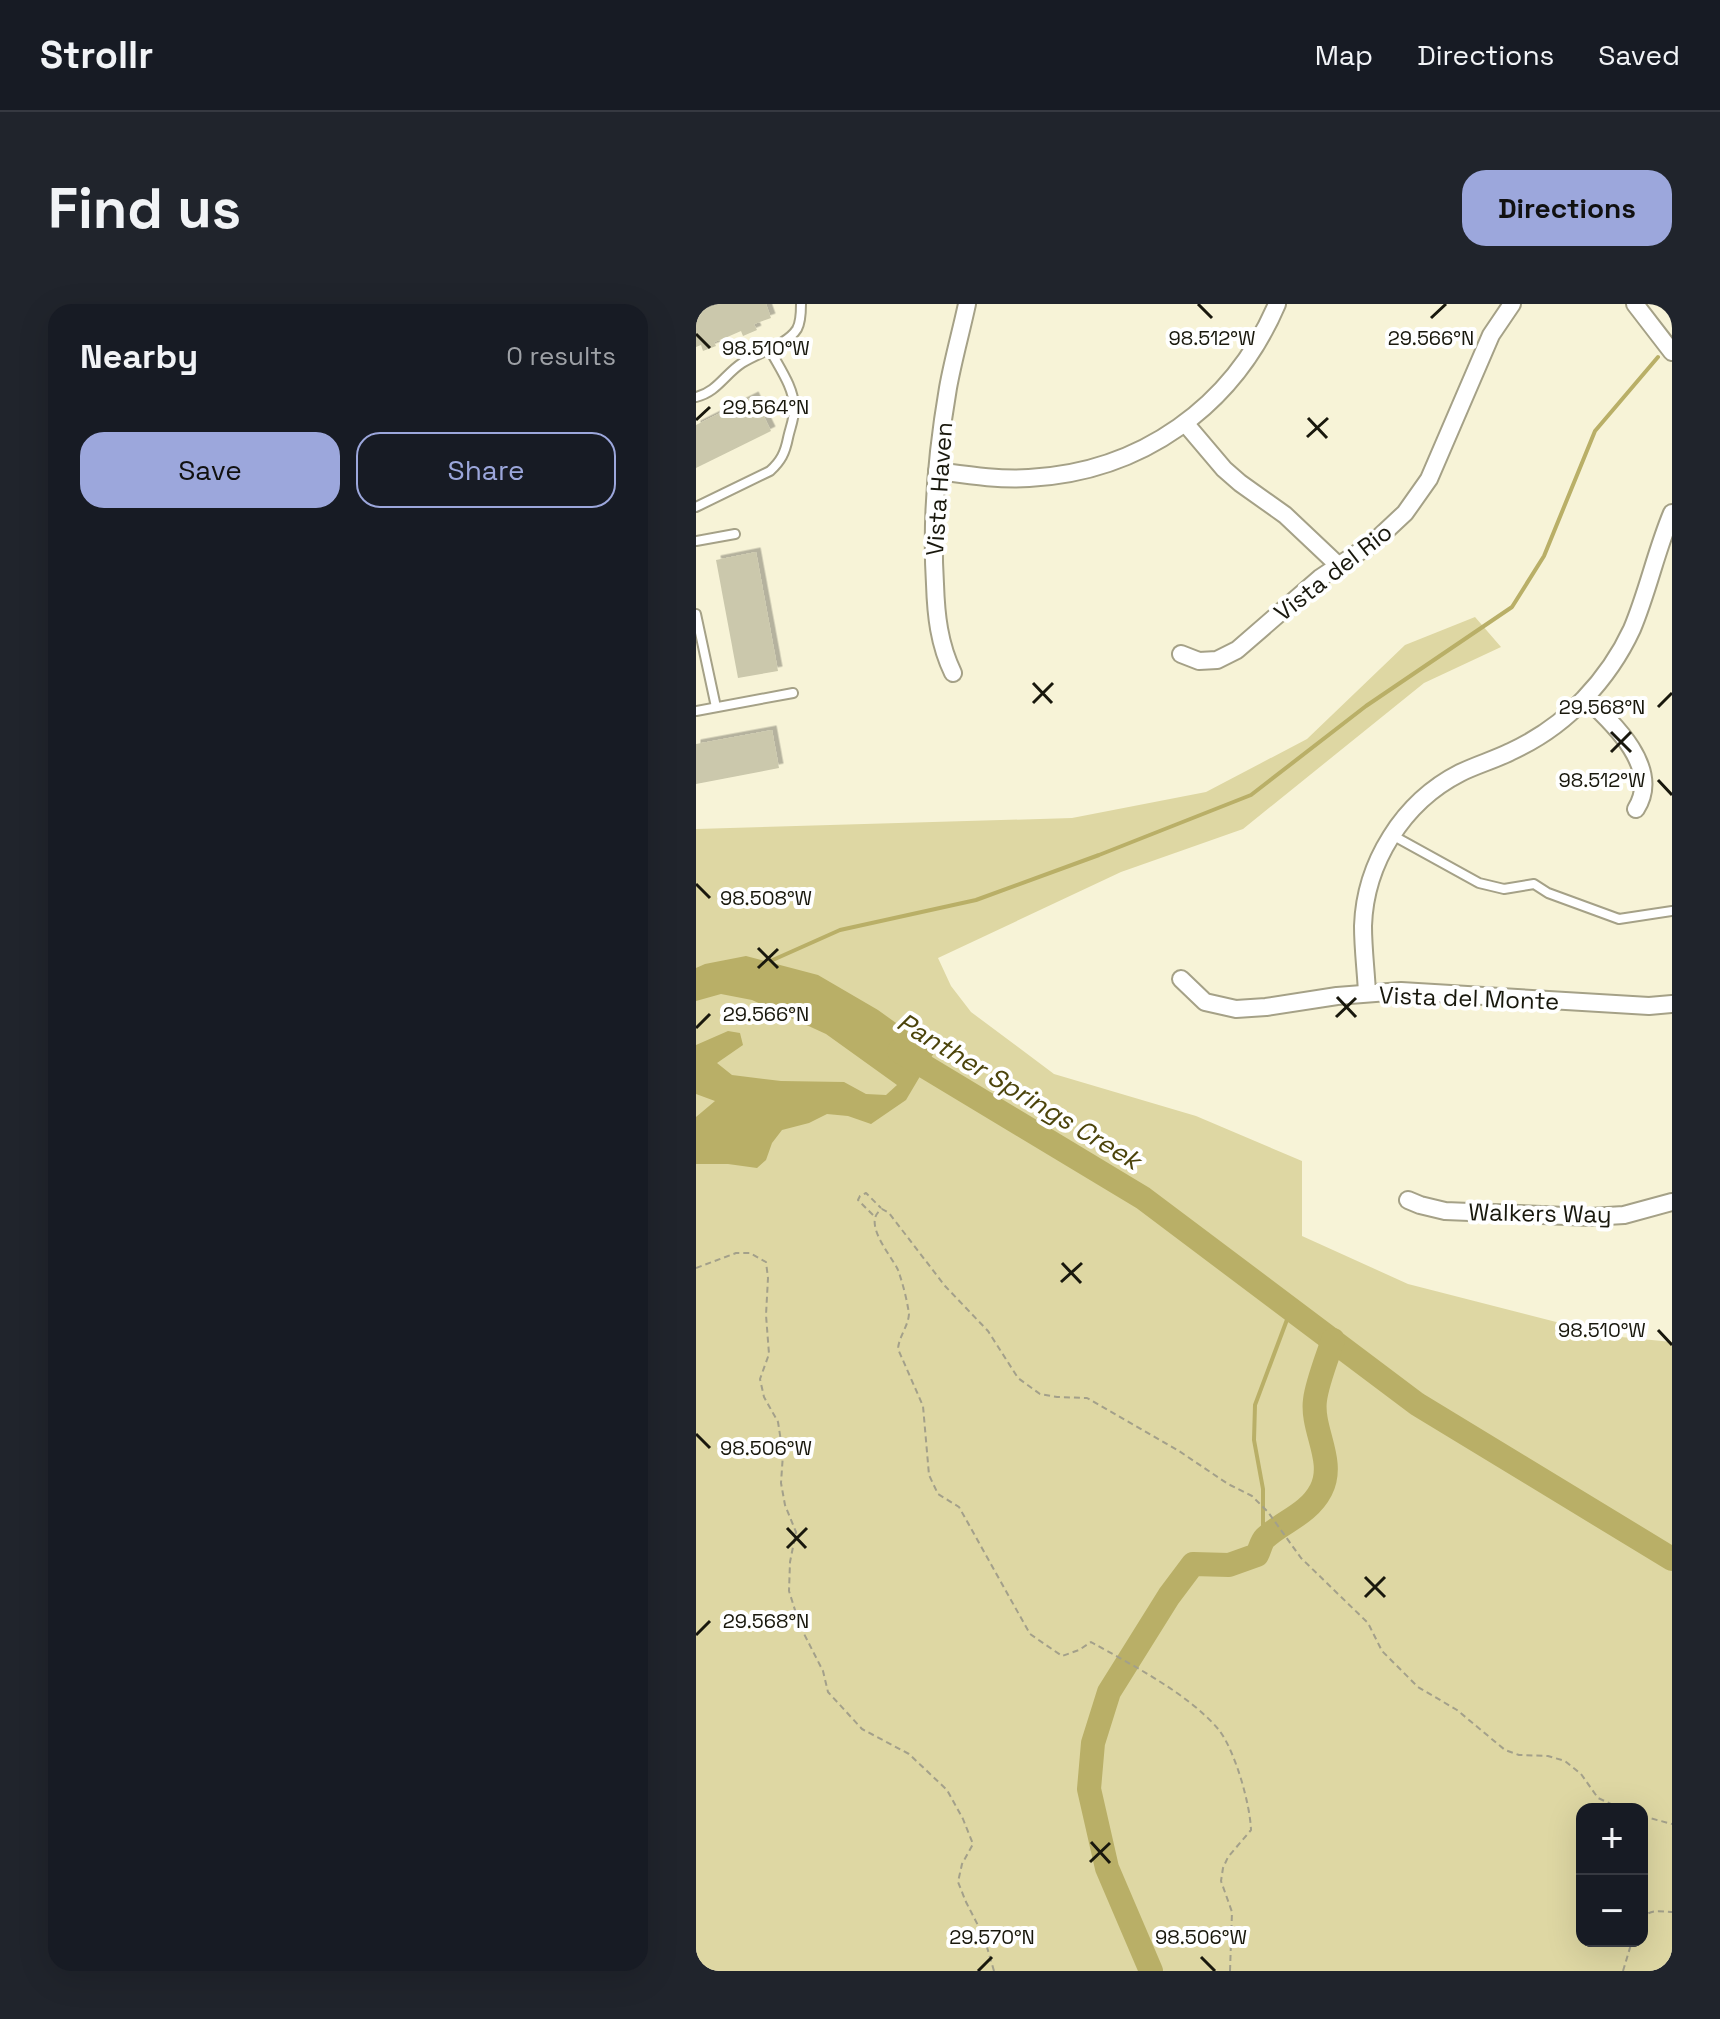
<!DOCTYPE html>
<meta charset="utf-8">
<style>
body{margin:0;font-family:"Space Grotesk",sans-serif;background:#20242c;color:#f1f3f6}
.controls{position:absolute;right:24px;bottom:24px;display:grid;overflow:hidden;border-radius:16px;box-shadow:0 8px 32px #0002}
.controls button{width:72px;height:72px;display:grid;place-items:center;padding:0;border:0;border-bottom:2px solid #363941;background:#171b24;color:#f1f3f6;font:40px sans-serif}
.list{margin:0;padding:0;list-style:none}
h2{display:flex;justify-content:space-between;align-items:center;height:104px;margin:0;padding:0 32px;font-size:34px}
h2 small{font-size:26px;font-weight:400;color:#9ea1a6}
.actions{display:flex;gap:16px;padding:24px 32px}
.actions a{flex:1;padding:18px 0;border:2px solid #9ca7dc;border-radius:24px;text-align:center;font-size:28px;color:#9ca7dc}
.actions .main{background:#9ca7dc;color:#111}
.map{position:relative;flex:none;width:976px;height:1667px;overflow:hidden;border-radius:24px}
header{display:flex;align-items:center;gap:48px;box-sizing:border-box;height:112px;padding:0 40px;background:#171b24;border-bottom:2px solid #363941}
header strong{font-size:38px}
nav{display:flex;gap:44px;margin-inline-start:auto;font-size:28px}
.intro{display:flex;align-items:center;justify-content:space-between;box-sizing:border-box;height:192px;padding:0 48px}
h1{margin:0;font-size:56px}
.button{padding:20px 36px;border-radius:24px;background:#9ca7dc;color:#111;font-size:28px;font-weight:700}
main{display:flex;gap:48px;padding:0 48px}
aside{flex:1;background:#171b24;border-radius:24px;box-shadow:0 8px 32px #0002}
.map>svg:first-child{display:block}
.green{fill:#ded7a3;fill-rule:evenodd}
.water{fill:#b9af67}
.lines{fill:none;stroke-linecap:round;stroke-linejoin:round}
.stream{stroke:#b9af67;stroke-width:4}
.river{stroke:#b9af67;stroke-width:24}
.building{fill:#cbc8ac;filter:url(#shadow)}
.service-casing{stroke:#a5a187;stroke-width:12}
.minor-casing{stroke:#a5a187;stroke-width:20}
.path{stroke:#a3a08a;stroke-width:2;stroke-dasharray:6 4;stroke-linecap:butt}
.service{stroke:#fff;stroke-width:8}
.minor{stroke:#fff;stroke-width:16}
.ticks{fill:none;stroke:#19180d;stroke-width:3}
.labels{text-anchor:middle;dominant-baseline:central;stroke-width:8;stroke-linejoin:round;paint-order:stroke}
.street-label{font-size:24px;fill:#19180d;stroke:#fff}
.water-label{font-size:26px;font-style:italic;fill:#4c440b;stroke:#fff}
.ticks-label{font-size:20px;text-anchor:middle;fill:#19180d;stroke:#fff;stroke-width:8;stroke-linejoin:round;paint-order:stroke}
</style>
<header>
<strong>Strollr</strong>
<nav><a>Map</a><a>Directions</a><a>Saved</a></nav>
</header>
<div class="intro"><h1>Find us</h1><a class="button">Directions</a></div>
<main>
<aside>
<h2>Nearby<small>0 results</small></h2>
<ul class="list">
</ul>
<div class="actions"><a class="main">Save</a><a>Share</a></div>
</aside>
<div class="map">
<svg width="976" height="1667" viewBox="0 0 976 1667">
<defs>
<filter id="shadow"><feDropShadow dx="4.5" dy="-4.5" stdDeviation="0" flood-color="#0004"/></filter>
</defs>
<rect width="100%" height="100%" fill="#f7f3d7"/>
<path class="green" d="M779,313L805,343L728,379L547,525L425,568L242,654L255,682L275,708L358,770L500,812L606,857V932L712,980L915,1032L976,1038V1667H0V525L376,514L510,488L611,435L709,341ZM886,1505H946V1637H886Z"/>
<path class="water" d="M50,652L122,671L182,706L239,747L210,796L175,820L152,812L131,810L113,819L86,826L76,839L70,856L61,864L32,860H0V813L19,797L0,790V741L32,727L44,729L47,741L21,759L36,771L85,777L148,778L170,790L190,791L201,781L130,730L56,696L25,690L0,697V664L9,660Z"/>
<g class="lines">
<g class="stream">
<path d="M70,659L144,626L280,596L403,551L555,491L670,402L816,303L848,252L899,127L962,53"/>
<path d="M567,1236V1185L558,1136L559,1101L595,1005"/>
</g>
<g class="river">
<path d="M203,747L447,894L721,1100L976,1255"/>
<path d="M455,1667L411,1564L393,1485L397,1439L413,1388L473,1292L497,1260L533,1261L561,1251C564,1245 565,1238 569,1234C587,1217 612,1211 625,1186C640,1157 615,1126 619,1096C621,1079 631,1054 637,1036"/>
</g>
</g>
<g class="building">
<path d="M23,0H70L75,14L58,20L61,26L47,32L45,27L29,34L18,38L20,42L7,47L5,41L0,43V9Z"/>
<path d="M58,92L75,127L0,164V121Z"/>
<path d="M60,248L82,367L42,374L20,256Z"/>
<path d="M76,426L83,464L0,480V440Z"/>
</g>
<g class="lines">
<defs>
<g id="service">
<path d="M0,93C21,88 29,70 46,59C61,49 91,41 101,25C105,18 105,8 105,0"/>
<path d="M0,203L74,167C85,157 89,149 92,134C94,124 99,113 98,103C98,83 82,62 73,44"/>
<path d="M0,237L39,230"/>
<path d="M0,310L20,403"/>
<path d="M0,407L97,389"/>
<path d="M696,531L783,579L808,585L838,580L852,589L923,615L976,607"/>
</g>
<g id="minor">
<path d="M939,0L976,48"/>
<path d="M489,119L528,165L544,179L589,211L643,262"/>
<path d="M241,167C271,171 303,176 333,174C445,168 537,103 581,0"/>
<path d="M485,350L503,357L521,356L541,346L624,274L678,238L709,209L733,175L795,31L816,0"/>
<path d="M257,369C243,340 240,311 239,280C235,215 241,148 252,84C257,56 265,28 271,0"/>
<path d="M890,394C917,419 966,464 940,505"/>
<path d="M485,675L509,698L540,705L570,703L641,692L705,687L953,702L976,700"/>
<path d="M671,689C670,667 667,645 667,622C669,559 707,498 764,469C780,461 798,456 814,448C842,435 868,417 888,395C908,374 924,351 936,325C952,287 960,247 976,209"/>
<path d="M712,896L724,901L749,907L894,913L928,911L976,898"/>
</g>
</defs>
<use href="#service" class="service-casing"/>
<use href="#minor" class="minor-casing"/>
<g class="path">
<path d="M177,911L162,896L164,892L170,889L185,904"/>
<path d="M0,964L40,949H54L70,958L72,974L70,1011L73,1050L64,1075L68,1093L82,1118L87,1150L85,1179L89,1201L100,1228L94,1258L93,1287L104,1322L127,1367L132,1388L166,1425L213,1450L251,1486L267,1515L277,1540L266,1560L262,1578L270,1598L288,1633L298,1667"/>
<path d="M946,1512L976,1520"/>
<path d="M946,1617C953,1603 964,1608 976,1608"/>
<path d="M534,1667L536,1608L525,1577L527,1564L532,1553L555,1526C554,1499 539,1447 523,1426C493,1390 436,1361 395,1338L383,1346L366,1352L334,1330L263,1203L242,1190L233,1171L227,1102L202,1045C203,1032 212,1023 213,1010C211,996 207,980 202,966C195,951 165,918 186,905L193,909L249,982L292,1027L322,1074L344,1090L361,1093L391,1094L483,1147L532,1180L556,1192L572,1208L605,1254L672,1319L686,1347L722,1383L761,1406L809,1446L823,1451L852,1452L869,1457L885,1470L902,1494L926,1505"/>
<path d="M927,1667L936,1637"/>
</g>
<use href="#service" class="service"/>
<use href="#minor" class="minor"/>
</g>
<path class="ticks" d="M502,0L516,14M735,14L750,0M0,30L14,44M612,114L631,134M0,116L14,103M611,133L632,114M337,379L356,399M337,399L357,379M962,403L976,389M915,428L935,448M915,448L935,428M962,476L976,491M0,580L14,594M62,644L82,664M62,664L82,645M641,693L660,713M640,713L660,694M0,724L14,710M366,959L385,979M365,978L386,959M962,1026L976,1041M0,1130L14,1144M91,1224L110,1244M91,1244L111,1224M669,1273L689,1293M669,1293L689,1273M0,1331L14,1317M395,1538L414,1559M394,1558L414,1539M505,1653L519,1667M282,1667L296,1653"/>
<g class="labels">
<g class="street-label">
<text transform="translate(243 185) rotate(-86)">Vista Haven</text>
<text transform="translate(637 268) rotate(-38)">Vista del Rio</text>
<text transform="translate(773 694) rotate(2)">Vista del Monte</text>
<text transform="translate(844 909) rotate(1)">Walkers Way</text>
</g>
<g class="water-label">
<text transform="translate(323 787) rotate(31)">Panther Springs Creek</text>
</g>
</g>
<g class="ticks-label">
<text x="735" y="41">29.566°N</text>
<text x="516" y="41">98.512°W</text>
<text x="70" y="51">98.510°W</text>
<text x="70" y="110">29.564°N</text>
<text x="906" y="410">29.568°N</text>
<text x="906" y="483">98.512°W</text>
<text x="70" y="601">98.508°W</text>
<text x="70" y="717">29.566°N</text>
<text x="906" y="1033">98.510°W</text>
<text x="70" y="1151">98.506°W</text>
<text x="70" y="1324">29.568°N</text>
<text x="505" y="1640">98.506°W</text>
<text x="296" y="1640">29.570°N</text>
</g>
</svg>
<div class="controls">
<button>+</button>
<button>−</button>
</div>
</div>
</main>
